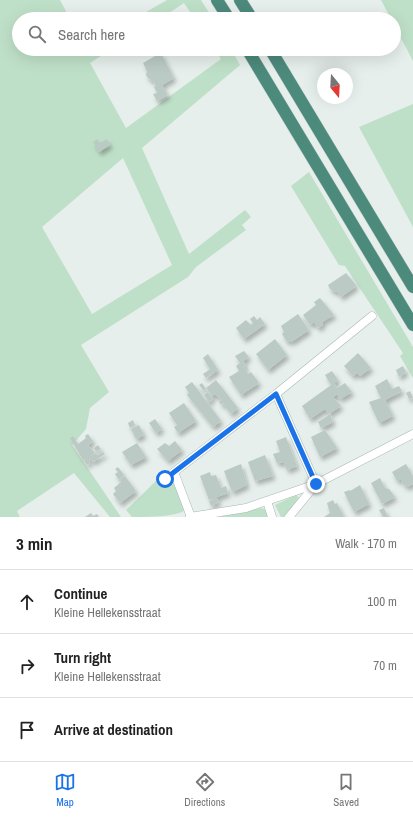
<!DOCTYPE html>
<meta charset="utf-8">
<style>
body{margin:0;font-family:"Archivo Narrow",sans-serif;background:#f2f2f2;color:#222}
.compass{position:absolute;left:317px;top:68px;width:36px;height:36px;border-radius:50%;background:#fff;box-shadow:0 4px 16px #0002;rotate:162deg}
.stop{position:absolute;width:12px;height:12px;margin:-9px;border:3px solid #1a73e8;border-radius:50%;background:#fff}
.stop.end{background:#1a73e8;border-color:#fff;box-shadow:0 1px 4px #0008}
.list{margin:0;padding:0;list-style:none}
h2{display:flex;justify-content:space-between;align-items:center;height:52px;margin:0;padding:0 16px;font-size:17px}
h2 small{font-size:13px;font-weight:400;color:#767676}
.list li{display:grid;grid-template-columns:26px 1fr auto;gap:12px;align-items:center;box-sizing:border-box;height:64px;padding:0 16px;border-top:1px solid #e0e0e0}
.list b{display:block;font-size:15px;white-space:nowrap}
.list p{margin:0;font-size:13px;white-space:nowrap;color:#767676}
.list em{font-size:13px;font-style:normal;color:#767676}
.icon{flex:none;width:22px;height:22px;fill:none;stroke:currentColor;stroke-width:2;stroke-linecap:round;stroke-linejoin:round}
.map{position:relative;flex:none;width:413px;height:517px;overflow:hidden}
.search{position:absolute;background:#fff;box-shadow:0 4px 16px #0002;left:12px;right:12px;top:12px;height:44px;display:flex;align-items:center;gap:10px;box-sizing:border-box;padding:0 14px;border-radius:22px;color:#767676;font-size:15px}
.sheet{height:244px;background:#fff}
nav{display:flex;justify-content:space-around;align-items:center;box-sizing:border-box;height:56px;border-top:1px solid #e0e0e0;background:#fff;font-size:11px;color:#767676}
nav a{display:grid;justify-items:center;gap:2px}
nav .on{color:#1a73e8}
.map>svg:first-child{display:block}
.green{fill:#bfe0c8;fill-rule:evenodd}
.building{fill:#bbcac4;filter:url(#shadow)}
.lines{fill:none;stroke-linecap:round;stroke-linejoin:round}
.minor-casing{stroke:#a8b8b2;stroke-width:9}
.trunk-casing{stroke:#c2cac8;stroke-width:13}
.minor{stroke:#fff;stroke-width:8}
.trunk{stroke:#4c8a7c;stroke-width:12}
.route{stroke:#1a73e8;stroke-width:5}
</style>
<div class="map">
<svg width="413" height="517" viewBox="0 0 413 517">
<defs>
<filter id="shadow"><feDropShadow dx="2.5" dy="4" stdDeviation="2" flood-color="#0004"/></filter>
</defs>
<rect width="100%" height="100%" fill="#e6efeb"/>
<g class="green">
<path d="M0,0H60L70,19H19V49H112L90,63L126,128L221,59L215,49H231L240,65L142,148L189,254L245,210L251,217L242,225L246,230L196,267L188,277L81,345L109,392L90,408L86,429L72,445L121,517H110L74,473L17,511L20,517H0ZM123,158L172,265L92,314L42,227Z"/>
<path d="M167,0H201L213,19H195L184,3L160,19H134Z"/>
<path d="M381,0H413V61L394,25V19H391Z"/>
<path d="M413,104V227L359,127Z"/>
<path d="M309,172L413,347V378L400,356L403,353L345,266L339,265L291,186Z"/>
<path d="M157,480L162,485L172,481L175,483L185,510C178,517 144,517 132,517L126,510Z"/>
<path d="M296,495L299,498L285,517H281L275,505Z"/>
<path d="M261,508L268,510L270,517H218Z"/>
</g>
<g class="building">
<path d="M156,53H160L162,55L174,78L162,85L168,95L157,101L153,94L157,93L154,87L156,86L153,81L148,78L146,75L147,71L143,63L155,56Z"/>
<path d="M97,139L100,143L107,139L110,145L99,152L93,142Z"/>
<path d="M346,273L356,285L355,287L341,297L337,291L335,292L330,289L328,285Z"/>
<path d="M320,298L334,315L322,322L323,325L318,328L314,322L310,325L303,315L316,305L314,302Z"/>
<path d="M298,314L309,330L291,342L290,340L287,342L282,334L284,332L281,326Z"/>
<path d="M254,316L257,320L260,317L265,324L244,339L236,328L246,320L251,325L253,323L250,319Z"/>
<path d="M275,339L287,355L268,370L256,354Z"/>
<path d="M244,351L249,357L243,361L246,366L244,367L248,374L251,372L259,383L241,395L229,377L239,371L236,366L240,363L235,356Z"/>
<path d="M358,353L371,368L360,376L357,373L353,376L344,366Z"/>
<path d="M208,354L218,370L206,378L203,374L210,369L203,358Z"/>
<path d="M403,366L406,372L399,377L396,370Z"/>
<path d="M332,371L338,380L334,383L337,388L345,383L352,392L340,399L337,394L333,397L341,406L329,414L325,409L310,419L302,406L331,385L325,375Z"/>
<path d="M387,379L392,389L399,386L402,391L385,400L393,416L379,423L369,402L381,398L375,386Z"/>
<path d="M216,380L238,408L231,414L223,403L221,405L219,402L221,400L215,394L212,396L206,388Z"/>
<path d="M192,382L221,421L213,427L187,395L189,393L185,387Z"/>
<path d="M202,383L206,389L204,391L199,385Z"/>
<path d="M410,391L413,398L409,399L406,393Z"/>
<path d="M208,392L213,399L209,402L204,395Z"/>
<path d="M184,403L196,421L178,433L174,427L177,425L169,413Z"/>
<path d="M330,414L333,422L321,428L318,422Z"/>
<path d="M155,419L162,429L156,433L149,423Z"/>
<path d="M133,420L135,425L130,428L128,423Z"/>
<path d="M139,425L144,435L136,439L131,429Z"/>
<path d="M325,430L337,448L320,457L311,437Z"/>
<path d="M88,434L93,441L88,445L95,453L83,460L70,438L73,436L78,444L86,438L85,436Z"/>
<path d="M286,437L297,466L287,470L284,463L281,462L277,463L273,454L280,452L276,441Z"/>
<path d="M175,441L182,450L168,461L157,449L165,443L169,446Z"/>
<path d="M137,443L146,457L131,465L122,452Z"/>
<path d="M98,445L101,449L96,452L94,448Z"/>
<path d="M103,452L105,454L93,462L91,459L89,460L90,463L87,465L84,461L95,454L98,455Z"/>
<path d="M265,455L273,476L255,481L248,462Z"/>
<path d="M241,464L247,485L232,492L224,471Z"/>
<path d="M406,464L413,476V484L407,487L406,484L404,486L401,479L397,481L392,472Z"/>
<path d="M118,467L124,475L119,480L115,474L118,472L115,469Z"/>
<path d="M210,472L211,476L216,475L221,488L226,486L228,493L209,500L200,476Z"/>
<path d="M125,476L136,491L120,503L113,494L116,491L114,488L121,482L120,480Z"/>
<path d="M380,478L385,488L389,489L395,497L382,504L371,483Z"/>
<path d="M360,485L369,504L354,512L344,492L350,490V491Z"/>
<path d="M217,498L219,502L211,506L209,501Z"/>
<path d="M333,500L335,504L337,503L344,517H324L330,513L327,503Z"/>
<path d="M384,508L388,517H383L379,510Z"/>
<path d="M91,513L93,516L97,514L99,517H85Z"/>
</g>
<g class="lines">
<defs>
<g id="minor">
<path d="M276,394L316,484L289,517"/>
<path d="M174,472L191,517"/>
<path d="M165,479L276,394L372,316"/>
<path d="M267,501L272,517"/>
<path d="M190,517L246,508L316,484L413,434"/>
</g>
<g id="trunk">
<path d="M217,0L229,19"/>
<path d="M240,0L252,19"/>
<path d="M247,49L413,325"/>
<path d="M270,49L413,287"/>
</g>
</defs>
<use href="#minor" class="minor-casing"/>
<use href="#trunk" class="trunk-casing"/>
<use href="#minor" class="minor"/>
<use href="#trunk" class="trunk"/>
</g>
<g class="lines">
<path class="route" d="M165,479L276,394L316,484"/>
</g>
</svg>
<svg class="compass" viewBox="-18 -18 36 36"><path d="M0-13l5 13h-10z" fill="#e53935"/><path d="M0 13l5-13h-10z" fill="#767676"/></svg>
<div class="stop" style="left:165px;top:479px"></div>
<div class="stop end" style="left:316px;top:484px"></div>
<div class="search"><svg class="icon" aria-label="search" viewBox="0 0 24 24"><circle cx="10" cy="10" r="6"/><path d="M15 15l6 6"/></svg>Search here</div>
</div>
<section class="sheet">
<h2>3 min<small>Walk · 170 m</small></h2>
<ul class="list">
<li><svg class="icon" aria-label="ahead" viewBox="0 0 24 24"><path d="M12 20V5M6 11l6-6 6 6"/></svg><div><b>Continue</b><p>Kleine Hellekensstraat</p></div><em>100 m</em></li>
<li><svg class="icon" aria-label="right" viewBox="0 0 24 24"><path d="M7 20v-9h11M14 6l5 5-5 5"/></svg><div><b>Turn right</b><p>Kleine Hellekensstraat</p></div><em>70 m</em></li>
<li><svg class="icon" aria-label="arrive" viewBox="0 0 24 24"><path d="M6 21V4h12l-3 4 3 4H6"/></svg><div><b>Arrive at destination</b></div></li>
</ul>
</section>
<nav>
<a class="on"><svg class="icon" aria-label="map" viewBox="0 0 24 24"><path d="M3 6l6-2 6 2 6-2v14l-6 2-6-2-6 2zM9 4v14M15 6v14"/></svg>Map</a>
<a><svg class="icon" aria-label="directions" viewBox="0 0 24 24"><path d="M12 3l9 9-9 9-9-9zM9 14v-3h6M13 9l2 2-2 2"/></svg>Directions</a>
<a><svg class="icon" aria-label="saved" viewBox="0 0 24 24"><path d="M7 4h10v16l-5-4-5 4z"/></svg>Saved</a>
</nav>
